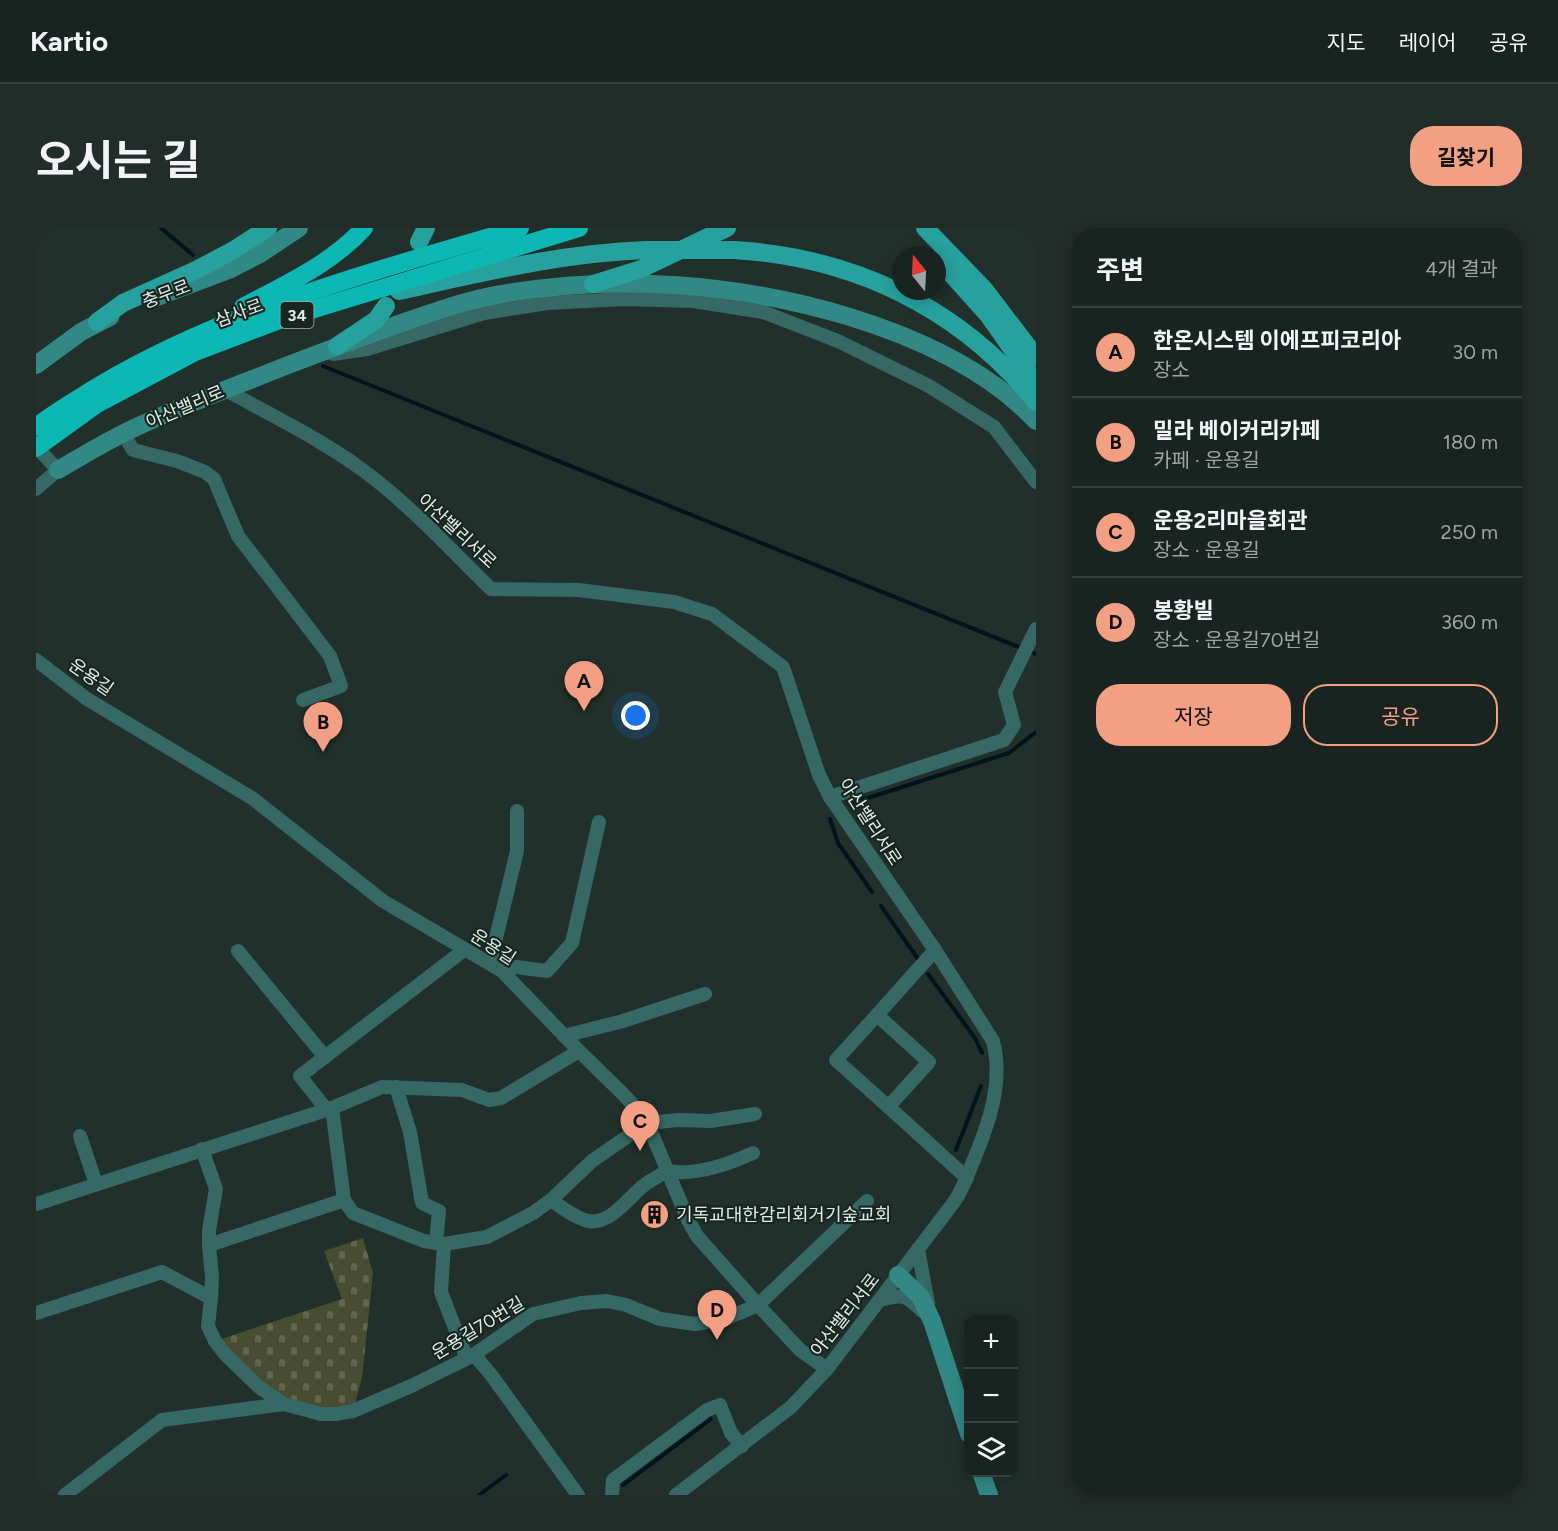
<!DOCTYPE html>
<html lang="ko">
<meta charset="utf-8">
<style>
body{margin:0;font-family:Figtree,"Noto Sans KR",sans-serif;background:#222c29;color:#f1f3f6}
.controls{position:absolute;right:18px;bottom:18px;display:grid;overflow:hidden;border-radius:12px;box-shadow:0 3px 15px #0003}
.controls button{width:54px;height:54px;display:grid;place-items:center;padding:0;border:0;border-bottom:2px solid #37413e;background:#192420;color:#f1f3f6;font:30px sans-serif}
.compass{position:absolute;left:856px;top:18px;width:54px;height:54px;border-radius:50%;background:#192420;box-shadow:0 3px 15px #0003;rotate:342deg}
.you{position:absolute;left:600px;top:488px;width:21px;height:21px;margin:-15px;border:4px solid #fff;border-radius:50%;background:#1a73e8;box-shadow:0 0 0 9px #1a73e833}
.badge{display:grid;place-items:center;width:39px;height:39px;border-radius:50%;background:#f39f84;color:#111;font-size:20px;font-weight:700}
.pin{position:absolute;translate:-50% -50px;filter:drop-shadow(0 2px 3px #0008)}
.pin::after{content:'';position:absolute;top:32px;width:21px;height:18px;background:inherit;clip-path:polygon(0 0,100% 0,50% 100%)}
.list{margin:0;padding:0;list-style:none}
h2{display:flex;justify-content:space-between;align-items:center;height:78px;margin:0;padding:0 24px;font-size:26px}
h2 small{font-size:20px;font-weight:400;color:#9fa4a5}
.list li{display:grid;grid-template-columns:39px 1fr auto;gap:18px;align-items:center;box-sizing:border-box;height:90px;padding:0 24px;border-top:2px solid #37413e}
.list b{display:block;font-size:22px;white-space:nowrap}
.list p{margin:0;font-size:20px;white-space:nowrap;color:#9fa4a5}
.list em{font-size:20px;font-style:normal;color:#9fa4a5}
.actions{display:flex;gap:12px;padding:18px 24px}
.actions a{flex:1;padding:14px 0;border:2px solid #f39f84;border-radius:24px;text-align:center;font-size:21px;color:#f39f84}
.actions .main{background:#f39f84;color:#111}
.icon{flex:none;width:33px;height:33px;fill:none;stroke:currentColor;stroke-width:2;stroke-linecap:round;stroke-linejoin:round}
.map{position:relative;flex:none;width:1000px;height:1267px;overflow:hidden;border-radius:24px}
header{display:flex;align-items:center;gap:36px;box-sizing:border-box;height:84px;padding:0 30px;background:#192420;border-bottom:2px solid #37413e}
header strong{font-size:28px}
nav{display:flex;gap:33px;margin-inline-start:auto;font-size:21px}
.intro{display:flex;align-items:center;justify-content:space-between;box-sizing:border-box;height:144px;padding:0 36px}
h1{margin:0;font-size:42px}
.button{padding:15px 27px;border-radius:24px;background:#f39f84;color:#111;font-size:21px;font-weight:700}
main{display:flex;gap:36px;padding:0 36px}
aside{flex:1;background:#192420;border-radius:24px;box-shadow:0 3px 15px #0003}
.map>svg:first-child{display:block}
.cemetery{fill:url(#cemetery-stones)}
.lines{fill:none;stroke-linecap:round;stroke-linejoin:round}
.stream{stroke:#00141b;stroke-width:4}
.street{stroke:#366865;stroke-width:14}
.secondary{stroke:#328885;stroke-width:18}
.primary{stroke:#27a19d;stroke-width:18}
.highway{stroke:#0db8b4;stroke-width:18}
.primary-bridge{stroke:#27a19d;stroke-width:18}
.labels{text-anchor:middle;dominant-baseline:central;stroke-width:4.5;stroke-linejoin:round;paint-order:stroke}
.shield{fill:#172720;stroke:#a4b0aa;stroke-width:1.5}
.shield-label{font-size:16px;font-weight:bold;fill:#e0eae5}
.street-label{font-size:18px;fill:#e0eae5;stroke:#172720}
.poi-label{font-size:18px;fill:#e0eae5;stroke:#172720;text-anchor:start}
</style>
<header>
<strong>Kartio</strong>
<nav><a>지도</a><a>레이어</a><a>공유</a></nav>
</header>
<div class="intro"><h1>오시는 길</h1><a class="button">길찾기</a></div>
<main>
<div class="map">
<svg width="1000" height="1267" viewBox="0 0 1000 1267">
<defs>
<pattern id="cemetery-stones" width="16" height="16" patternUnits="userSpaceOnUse" patternTransform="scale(1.5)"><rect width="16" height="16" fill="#484c30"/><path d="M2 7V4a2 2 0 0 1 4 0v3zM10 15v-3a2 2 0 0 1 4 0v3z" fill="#62664e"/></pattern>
</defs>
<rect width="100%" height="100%" fill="#21302a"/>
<path class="cemetery" d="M327,1010L337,1045L326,1150L317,1183L248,1176L179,1113L306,1071L288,1023Z"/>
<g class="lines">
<g class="stream">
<path d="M125,0L157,27"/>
<path d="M287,138L1000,426"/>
<path d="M813,576L973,525L1000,504"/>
<path d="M794,591L802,615L836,664"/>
<path d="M845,678L882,731"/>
<path d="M892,746L939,810L946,825"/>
<path d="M920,922L945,858"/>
<path d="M587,1257L675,1191"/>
<path d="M443,1267L470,1247"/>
</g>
<g class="street">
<path d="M297,126L331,121L448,85L512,75L588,71L657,73L727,84L802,113L893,158L958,199L1000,254"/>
<path d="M190,162C236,188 285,211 328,243C374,277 414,321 455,361L543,362L638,374L676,386L747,439L783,547L794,569L899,722L957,813C968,855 952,898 936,936C931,949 926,963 918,974L791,1141L755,1179L640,1267"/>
<path d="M87,205L97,222L141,233L169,244L178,251L202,308L294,428L305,458L267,472"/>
<path d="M0,261L22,242L7,226"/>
<path d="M0,432L51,471L216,570L347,673L466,743L543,823L588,867L606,887L616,906L652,992L661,1008L722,1077L764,1122L791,1141"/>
<path d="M794,569L968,512L978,497L969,464L1000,401"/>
<path d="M202,723L289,829"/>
<path d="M454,735L481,623V583"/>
<path d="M466,743L480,739L511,743L536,715L563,594"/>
<path d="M841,787L899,722"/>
<path d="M528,808L587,793L669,766"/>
<path d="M360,859L374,904L386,975L403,983L400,1015"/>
<path d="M852,879L893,834L841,787L800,832C844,871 887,910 931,950"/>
<path d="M296,880L308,972L317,985L388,1013L408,1016L451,1009L497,985L515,972L556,933L611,895L642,892L675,893L719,886"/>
<path d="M290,881L264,848L428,722"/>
<path d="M44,908L60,956"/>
<path d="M166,921L180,961L173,1002V1017L308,972"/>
<path d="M515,972C526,979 540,991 553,993C574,997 592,970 607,958C615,952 623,948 631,943C660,948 691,937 717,925"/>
<path d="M0,976L296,880L346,859L426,862L453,872L465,870L543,823"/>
<path d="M408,1016L405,1064L429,1126L441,1130L456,1148L542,1267"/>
<path d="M882,1021L892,1076"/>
<path d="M175,1070L172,1098L179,1113L189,1126L223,1159L248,1176L285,1186H299L317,1183L375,1158L436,1128L497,1086L545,1075L571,1073L590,1077L624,1091L659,1096L691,1090L722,1077L831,973"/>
<path d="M844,1072C866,1066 870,1066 886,1083"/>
<path d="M0,1085L126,1044L175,1070L176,1049L173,1017"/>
<path d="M29,1267L126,1192L248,1176"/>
<path d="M576,1267L577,1252L671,1182L684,1177L695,1205L706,1218"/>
</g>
<g class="secondary">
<path d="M118,70L195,41L224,26L263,0"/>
<path d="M0,137L45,104L74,89"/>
<path d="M22,242C43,230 64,217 86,206C134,182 187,163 237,143C277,127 319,112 360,97C394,85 430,72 466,66C581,46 702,55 814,89C882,110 951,141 1000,193"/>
<path d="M862,1047L884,1068L896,1093L933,1206"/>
<path d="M945,1244L953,1267"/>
</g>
<g class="primary">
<path d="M889,0L948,61L1000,129"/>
<path d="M383,14L390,0"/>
<path d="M698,22C818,29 924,80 1000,174"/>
<path d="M902,31L953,88L1000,155"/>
<path d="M557,56L605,41L691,0"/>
<path d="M363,63C445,45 526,25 610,22"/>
<path d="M61,94L87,75L160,42L196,23L232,0"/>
<path d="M301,118L340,92L350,78"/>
</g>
<g class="highway">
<path d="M207,79C250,56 295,36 328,0"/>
<path d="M0,199C19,184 40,172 61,159C191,81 340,43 484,0"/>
<path d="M0,220L61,176L159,124L246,91L543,0"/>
</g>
<path class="primary-bridge" d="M610,22H698"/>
</g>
<defs>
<symbol id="building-disc" viewBox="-11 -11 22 22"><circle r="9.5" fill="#f39f84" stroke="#172720"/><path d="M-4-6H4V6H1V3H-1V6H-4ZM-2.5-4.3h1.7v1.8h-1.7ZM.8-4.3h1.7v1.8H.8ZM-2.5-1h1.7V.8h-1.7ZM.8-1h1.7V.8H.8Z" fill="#111"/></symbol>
</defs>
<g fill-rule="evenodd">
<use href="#building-disc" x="602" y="970" width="33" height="33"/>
</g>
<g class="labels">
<rect class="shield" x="244.5" y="74" width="33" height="26" rx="4.5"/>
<g class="shield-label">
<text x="261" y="87">34</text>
</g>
<g class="street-label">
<text transform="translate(130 66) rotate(-21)">충무로</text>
<text transform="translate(203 85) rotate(-20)">삼사로</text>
<text transform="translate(149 179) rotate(-23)">아산밸리로</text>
<text transform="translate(421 303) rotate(43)">아산밸리서로</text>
<text transform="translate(55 449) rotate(35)">운용길</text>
<text transform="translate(834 594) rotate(57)">아산밸리서로</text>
<text transform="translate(457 719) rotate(33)">운용길</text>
<text transform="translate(809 1087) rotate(-52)">아산밸리서로</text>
<text transform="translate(442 1100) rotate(-31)">운용길70번길</text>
</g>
<g class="poi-label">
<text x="640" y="987">기독교대한감리회거기숲교회</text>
</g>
</g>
</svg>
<div class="controls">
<button>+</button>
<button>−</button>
<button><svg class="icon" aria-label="layers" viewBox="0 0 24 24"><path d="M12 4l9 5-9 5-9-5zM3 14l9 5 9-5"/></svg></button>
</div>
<svg class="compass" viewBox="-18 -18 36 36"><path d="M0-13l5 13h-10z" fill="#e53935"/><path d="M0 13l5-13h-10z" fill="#9fa4a5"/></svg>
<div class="you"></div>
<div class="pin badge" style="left:548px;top:483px">A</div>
<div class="pin badge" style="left:287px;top:524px">B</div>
<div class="pin badge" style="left:604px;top:923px">C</div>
<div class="pin badge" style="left:681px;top:1112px">D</div>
</div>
<aside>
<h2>주변<small>4개 결과</small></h2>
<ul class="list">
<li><span class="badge">A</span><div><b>한온시스템 이에프피코리아</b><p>장소</p></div><em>30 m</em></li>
<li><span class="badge">B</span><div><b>밀라 베이커리카페</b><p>카페 · 운용길</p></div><em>180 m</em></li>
<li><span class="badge">C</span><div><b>운용2리마을회관</b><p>장소 · 운용길</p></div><em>250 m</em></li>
<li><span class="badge">D</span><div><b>봉황빌</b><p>장소 · 운용길70번길</p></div><em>360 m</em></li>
</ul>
<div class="actions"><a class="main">저장</a><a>공유</a></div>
</aside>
</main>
